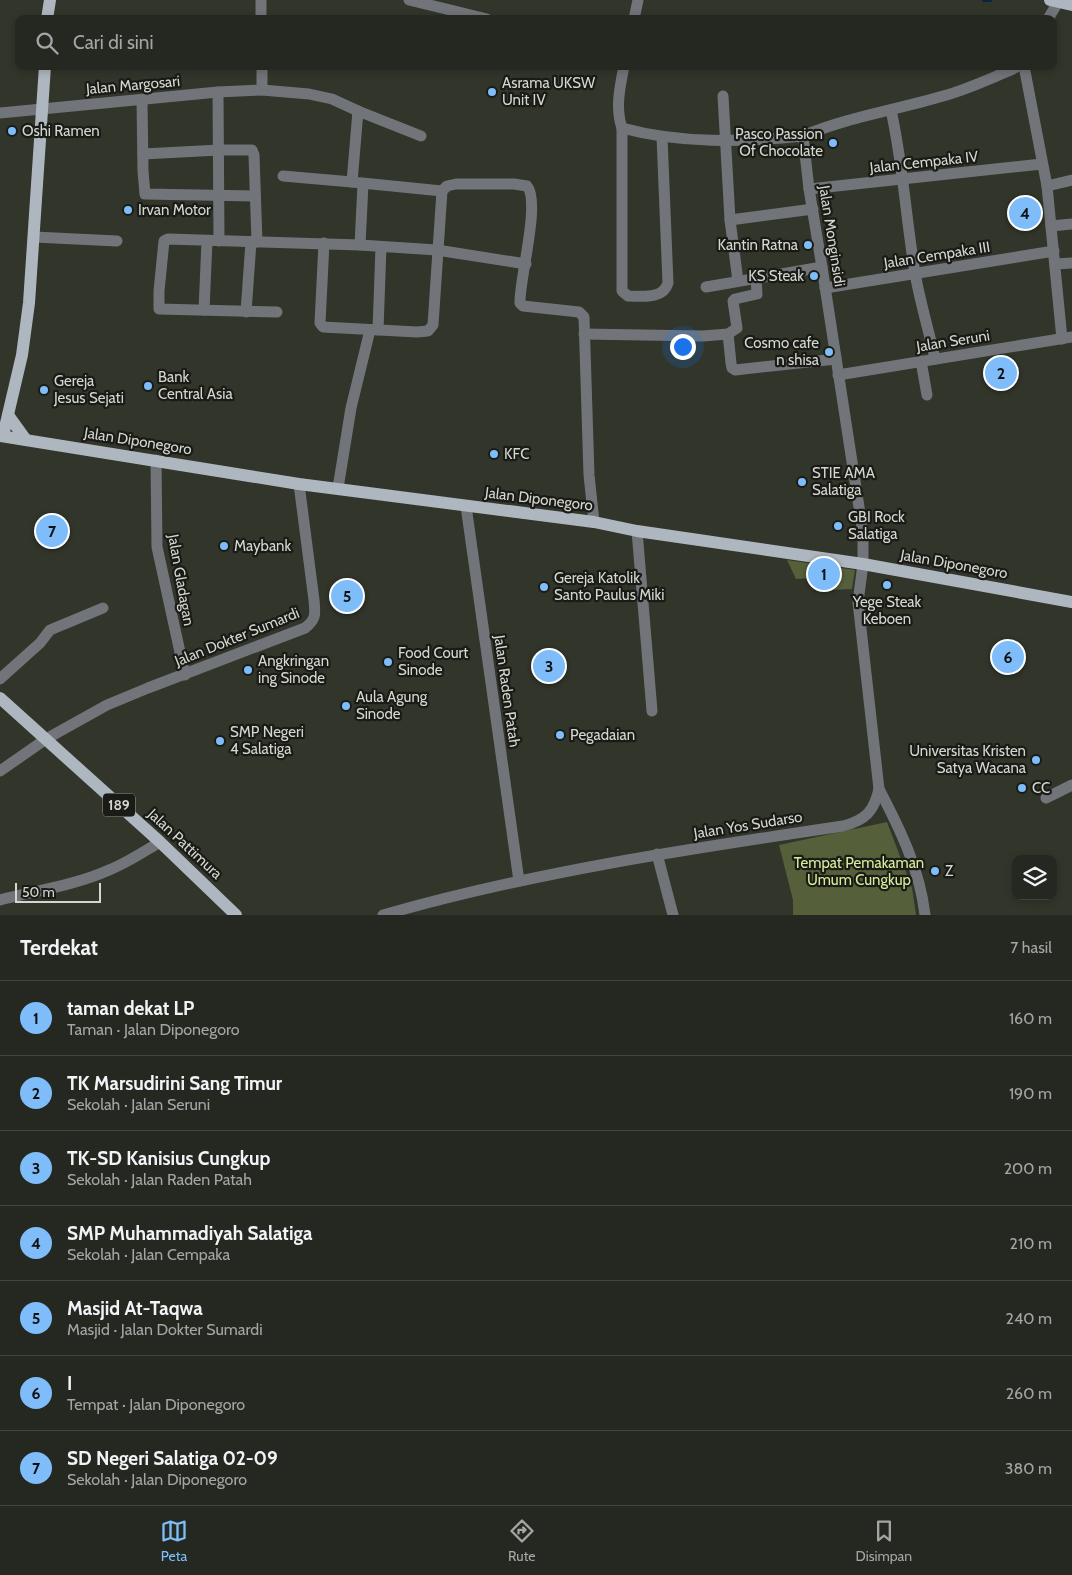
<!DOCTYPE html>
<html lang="id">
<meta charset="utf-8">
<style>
body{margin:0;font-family:Cabin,sans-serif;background:#31342d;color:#f1f3f6}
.controls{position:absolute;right:15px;bottom:15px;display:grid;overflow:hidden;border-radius:10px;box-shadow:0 2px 8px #0003}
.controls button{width:45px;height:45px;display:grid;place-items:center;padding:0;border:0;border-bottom:1px solid #42443e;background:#252820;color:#f1f3f6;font:25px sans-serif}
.scale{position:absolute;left:15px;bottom:12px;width:86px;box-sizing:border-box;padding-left:5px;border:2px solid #d4d7d0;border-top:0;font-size:14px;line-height:18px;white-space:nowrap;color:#d4d7d0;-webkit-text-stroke:4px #1a1b16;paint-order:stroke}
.you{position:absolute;left:682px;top:346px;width:18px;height:18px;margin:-12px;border:4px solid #fff;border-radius:50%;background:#1a73e8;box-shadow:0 0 0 8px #1a73e833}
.badge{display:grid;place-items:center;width:32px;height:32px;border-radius:50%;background:#7ebdf9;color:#111;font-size:16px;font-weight:700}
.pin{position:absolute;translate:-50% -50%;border:2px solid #fff;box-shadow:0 1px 5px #0006}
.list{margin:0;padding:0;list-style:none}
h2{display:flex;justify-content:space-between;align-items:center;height:65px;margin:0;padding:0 20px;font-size:21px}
h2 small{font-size:16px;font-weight:400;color:#a3a6a5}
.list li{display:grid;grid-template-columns:32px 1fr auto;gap:15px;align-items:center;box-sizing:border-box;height:75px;padding:0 20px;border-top:1px solid #42443e}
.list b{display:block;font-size:19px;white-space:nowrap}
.list p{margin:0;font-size:16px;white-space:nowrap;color:#a3a6a5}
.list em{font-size:16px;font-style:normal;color:#a3a6a5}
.icon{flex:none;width:28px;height:28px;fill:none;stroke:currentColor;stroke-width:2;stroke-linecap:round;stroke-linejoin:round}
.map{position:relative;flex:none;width:1072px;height:915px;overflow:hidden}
.search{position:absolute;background:#252820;box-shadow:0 2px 8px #0003;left:15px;right:15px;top:15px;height:55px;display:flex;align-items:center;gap:12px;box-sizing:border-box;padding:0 18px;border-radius:10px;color:#a3a6a5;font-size:19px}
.sheet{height:590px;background:#252820}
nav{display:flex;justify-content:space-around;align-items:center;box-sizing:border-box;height:70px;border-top:1px solid #42443e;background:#252820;font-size:14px;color:#a3a6a5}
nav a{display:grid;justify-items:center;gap:2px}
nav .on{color:#7ebdf9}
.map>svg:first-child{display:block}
.green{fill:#55603b}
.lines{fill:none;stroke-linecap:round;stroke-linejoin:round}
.stream{stroke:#052540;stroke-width:4}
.minor{stroke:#71757a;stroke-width:11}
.major{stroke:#aeb7c0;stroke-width:12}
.poi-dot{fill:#7ebdf9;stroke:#1a1b16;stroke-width:2}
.labels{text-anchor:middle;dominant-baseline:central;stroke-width:4.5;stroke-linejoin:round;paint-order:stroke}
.shield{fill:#1a1b16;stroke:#9c9f98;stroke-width:1}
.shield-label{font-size:14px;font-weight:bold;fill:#d4d7d0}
.poi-label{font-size:15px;fill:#d4d7d0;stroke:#1a1b16;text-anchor:start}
.street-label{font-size:15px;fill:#d4d7d0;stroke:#1a1b16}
.park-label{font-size:15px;fill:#d6ee9b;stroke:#1a1b16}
</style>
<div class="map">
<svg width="1072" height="915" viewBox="0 0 1072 915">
<rect width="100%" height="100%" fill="#31352a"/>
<g class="green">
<path d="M787,560L855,570L852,589L831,590L830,577L796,579Z"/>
<path d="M887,822L912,888L916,915H793V900L779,845Z"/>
</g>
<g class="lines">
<path class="stream" d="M984,0H990"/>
<g class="minor">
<path d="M261,0V19"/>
<path d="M409,0L487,19"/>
<path d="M634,19L638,0"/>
<path d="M1048,19L1058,2"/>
<path d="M624,66C620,87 615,108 622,128C681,144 742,142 803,136"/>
<path d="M1024,66L1047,186L1062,339"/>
<path d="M262,90L309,94L332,99L358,111L421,136"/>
<path d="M218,92L219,241"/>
<path d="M723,96L730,220L738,281"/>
<path d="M142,100L143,171L145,194L255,196"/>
<path d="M891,110C903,164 906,219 915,273C920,302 929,331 935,359"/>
<path d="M358,111L352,182L442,191L447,186L456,184H514L527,186C541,202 519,280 520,303L523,306L579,312L584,317L589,475L594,522"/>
<path d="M0,113L218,92L262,90V66"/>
<path d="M622,128V291L628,296C641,296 663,300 668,283L662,137"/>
<path d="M143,154L219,150H252L254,155L257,242"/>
<path d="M283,176L352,182"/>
<path d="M1047,186L1072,180"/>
<path d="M809,189L1042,164"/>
<path d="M730,220L813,209"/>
<path d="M1051,226L1072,224"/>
<path d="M34,237L117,241"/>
<path d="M324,243L320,323L323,327L417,332L428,331L433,325L442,191"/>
<path d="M360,245L363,184"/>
<path d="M1055,264L1072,263"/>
<path d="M706,287L822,267"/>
<path d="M825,288L1054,251"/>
<path d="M204,310L207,241"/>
<path d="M246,312L251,242"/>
<path d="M277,312L159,309V291L164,241L168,239L360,245L437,250L526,264"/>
<path d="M378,330L381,247"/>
<path d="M584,334L703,336L728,334L737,328L733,301L735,299L757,294L756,278"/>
<path d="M728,334L731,363L732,368L735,370L836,359"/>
<path d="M921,361L927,395"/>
<path d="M838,375L1072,337"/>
<path d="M156,460L157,547L185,675"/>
<path d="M338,488L351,408L370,330"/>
<path d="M466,506L519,881"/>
<path d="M637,531L652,711"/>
<path d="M0,679L40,643L50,630L103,608"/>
<path d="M0,771L46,739L107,705L148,688L305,628C317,619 315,613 314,600L299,484"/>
<path d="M879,789C900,829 920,870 925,915"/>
<path d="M1046,798L1072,785"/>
<path d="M657,854L673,915"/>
<path d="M0,900C35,891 76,885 109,870C127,863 143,852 160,842"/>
<path d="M383,915C533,872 688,849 843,826C866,820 874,811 879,789L858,602L863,564V533L822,267L809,189L803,136C848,117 896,110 943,96C966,90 989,79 1011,70L1018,66"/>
</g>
<g class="major">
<path d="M1050,0L1072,5"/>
<path d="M47,19L50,0"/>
<path d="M8,415L26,440"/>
<path d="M0,436L299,484L594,522L637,531L863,564L1072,602"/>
<path d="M3,436L22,355L29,303L45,66"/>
<path d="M0,698L160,842L236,915"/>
</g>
</g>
<g class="poi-dot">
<circle cx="492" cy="92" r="5"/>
<circle cx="12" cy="131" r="5"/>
<circle cx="833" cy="143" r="5"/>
<circle cx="128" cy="210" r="5"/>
<circle cx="808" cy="245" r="5"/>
<circle cx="814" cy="276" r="5"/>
<circle cx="829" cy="352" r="5"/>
<circle cx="148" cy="386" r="5"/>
<circle cx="44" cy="390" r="5"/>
<circle cx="494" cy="454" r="5"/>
<circle cx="802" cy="482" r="5"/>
<circle cx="838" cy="526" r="5"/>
<circle cx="224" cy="546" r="5"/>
<circle cx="887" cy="585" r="5"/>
<circle cx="544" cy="587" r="5"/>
<circle cx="388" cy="662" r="5"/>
<circle cx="248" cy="670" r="5"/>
<circle cx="346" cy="706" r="5"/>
<circle cx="560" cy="735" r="5"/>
<circle cx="220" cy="741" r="5"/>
<circle cx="1036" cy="760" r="5"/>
<circle cx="1022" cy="788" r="5"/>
<circle cx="935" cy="871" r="5"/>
</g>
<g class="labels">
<rect class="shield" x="103" y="793.5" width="32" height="23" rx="4"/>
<g class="shield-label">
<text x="119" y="805">189</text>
</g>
<g class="poi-label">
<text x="502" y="83">Asrama UKSW<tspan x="502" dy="17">Unit IV</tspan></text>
<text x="22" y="131">Oshi Ramen</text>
<text x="823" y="134" text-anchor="end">Pasco Passion<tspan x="823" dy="17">Of Chocolate</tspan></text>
<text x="138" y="210">Irvan Motor</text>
<text x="798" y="245" text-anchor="end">Kantin Ratna</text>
<text x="804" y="276" text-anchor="end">KS Steak</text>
<text x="819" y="343" text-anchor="end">Cosmo cafe<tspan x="819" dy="17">n shisa</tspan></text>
<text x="158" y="377">Bank<tspan x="158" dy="17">Central Asia</tspan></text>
<text x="54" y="381">Gereja<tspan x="54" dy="17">Jesus Sejati</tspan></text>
<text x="504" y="454">KFC</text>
<text x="812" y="473">STIE AMA<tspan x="812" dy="17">Salatiga</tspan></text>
<text x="848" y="517">GBI Rock<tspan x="848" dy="17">Salatiga</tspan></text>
<text x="234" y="546">Maybank</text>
<text x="554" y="578">Gereja Katolik<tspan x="554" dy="17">Santo Paulus Miki</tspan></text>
<text x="887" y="602" text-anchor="middle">Yege Steak<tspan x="887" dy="17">Keboen</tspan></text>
<text x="398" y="653">Food Court<tspan x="398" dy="17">Sinode</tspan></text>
<text x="258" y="661">Angkringan<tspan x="258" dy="17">ing Sinode</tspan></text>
<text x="356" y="697">Aula Agung<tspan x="356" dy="17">Sinode</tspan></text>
<text x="230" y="732">SMP Negeri<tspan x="230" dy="17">4 Salatiga</tspan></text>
<text x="570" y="735">Pegadaian</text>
<text x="1026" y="751" text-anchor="end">Universitas Kristen<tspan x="1026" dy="17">Satya Wacana</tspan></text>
<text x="1032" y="788">CC</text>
<text x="945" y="871">Z</text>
</g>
<g class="street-label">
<text transform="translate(133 85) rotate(-5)">Jalan Margosari</text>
<text transform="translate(924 162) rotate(-6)">Jalan Cempaka IV</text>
<text transform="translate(832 236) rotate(81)">Jalan Monginsidi</text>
<text transform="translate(937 255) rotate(-9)">Jalan Cempaka III</text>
<text transform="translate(953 341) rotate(-9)">Jalan Seruni</text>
<text transform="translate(138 441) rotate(9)">Jalan Diponegoro</text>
<text transform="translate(539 499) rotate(7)">Jalan Diponegoro</text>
<text transform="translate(954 564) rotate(10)">Jalan Diponegoro</text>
<text transform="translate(181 580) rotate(80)">Jalan Gladagan</text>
<text transform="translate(237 637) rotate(-22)">Jalan Dokter Sumardi</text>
<text transform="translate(507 691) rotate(82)">Jalan Raden Patah</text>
<text transform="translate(748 825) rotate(-9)">Jalan Yos Sudarso</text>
<text transform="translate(185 844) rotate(43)">Jalan Pattimura</text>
</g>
<g class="park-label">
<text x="859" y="863">Tempat Pemakaman<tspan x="859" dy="17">Umum Cungkup</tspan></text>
</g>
</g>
</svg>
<div class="controls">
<button><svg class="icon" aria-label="layers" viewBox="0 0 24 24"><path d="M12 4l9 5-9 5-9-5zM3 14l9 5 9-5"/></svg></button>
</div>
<div class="scale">50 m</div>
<div class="you"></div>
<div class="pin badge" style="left:824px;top:574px">1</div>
<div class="pin badge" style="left:1001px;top:373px">2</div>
<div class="pin badge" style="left:549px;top:666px">3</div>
<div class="pin badge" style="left:1025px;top:213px">4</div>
<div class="pin badge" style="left:347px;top:596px">5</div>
<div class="pin badge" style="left:1008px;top:657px">6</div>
<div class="pin badge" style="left:52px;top:531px">7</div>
<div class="search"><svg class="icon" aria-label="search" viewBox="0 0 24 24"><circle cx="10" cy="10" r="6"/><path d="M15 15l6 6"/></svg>Cari di sini</div>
</div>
<section class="sheet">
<h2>Terdekat<small>7 hasil</small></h2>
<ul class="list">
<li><span class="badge">1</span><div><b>taman dekat LP</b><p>Taman · Jalan Diponegoro</p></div><em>160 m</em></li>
<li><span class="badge">2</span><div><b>TK Marsudirini Sang Timur</b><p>Sekolah · Jalan Seruni</p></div><em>190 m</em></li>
<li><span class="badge">3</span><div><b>TK-SD Kanisius Cungkup</b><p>Sekolah · Jalan Raden Patah</p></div><em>200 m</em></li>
<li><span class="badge">4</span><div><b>SMP Muhammadiyah Salatiga</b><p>Sekolah · Jalan Cempaka</p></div><em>210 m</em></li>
<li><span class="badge">5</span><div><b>Masjid At-Taqwa</b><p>Masjid · Jalan Dokter Sumardi</p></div><em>240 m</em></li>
<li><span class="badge">6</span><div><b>I</b><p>Tempat · Jalan Diponegoro</p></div><em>260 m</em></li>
<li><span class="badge">7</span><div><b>SD Negeri Salatiga 02-09</b><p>Sekolah · Jalan Diponegoro</p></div><em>380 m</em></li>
</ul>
</section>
<nav>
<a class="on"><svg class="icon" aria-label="map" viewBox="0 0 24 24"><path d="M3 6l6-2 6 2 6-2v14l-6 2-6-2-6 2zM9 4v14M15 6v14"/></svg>Peta</a>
<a><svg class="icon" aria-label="directions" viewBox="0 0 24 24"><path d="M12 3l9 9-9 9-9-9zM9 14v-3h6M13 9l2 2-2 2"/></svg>Rute</a>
<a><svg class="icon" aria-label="saved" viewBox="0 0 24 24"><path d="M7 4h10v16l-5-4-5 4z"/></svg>Disimpan</a>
</nav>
